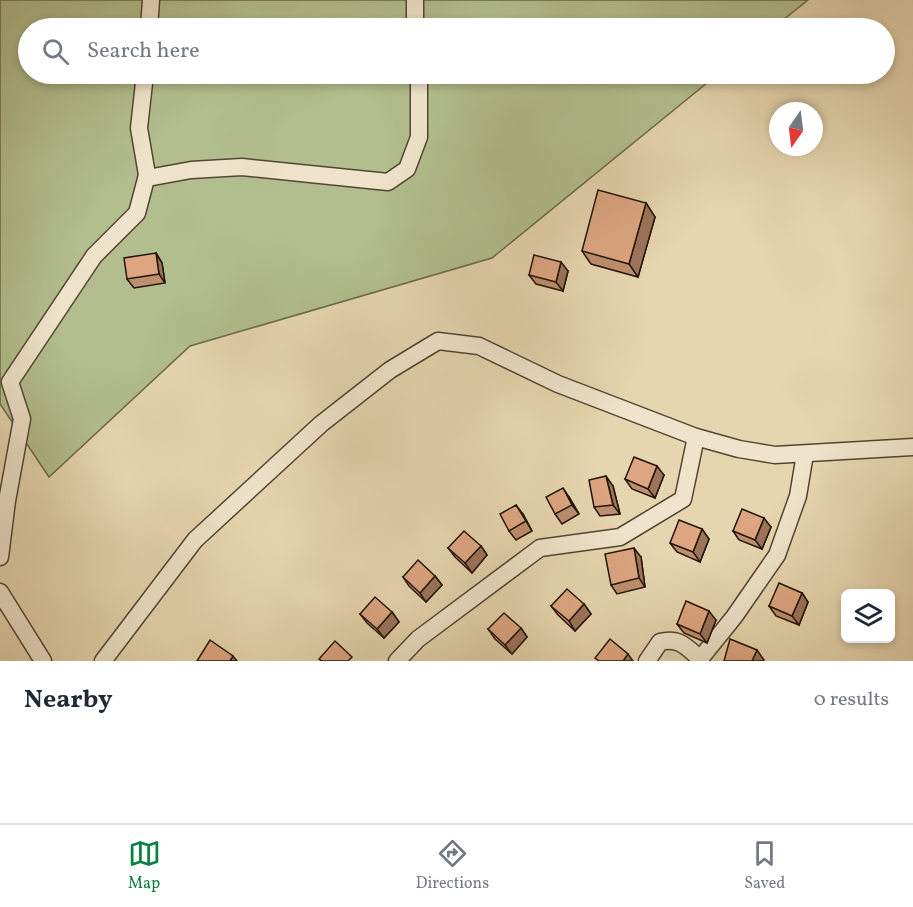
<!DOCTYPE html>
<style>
body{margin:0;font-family:Vollkorn,serif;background:#f6f6f7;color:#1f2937}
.controls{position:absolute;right:18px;bottom:18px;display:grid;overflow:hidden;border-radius:9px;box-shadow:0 3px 9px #0003}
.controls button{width:54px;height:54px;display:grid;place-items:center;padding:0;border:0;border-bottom:2px solid #e0e1e3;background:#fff;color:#1f2937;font:30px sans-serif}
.compass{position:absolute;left:769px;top:102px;width:54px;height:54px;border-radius:50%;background:#fff;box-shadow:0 3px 9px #0003;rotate:194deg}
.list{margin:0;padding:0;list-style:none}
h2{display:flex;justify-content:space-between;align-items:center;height:78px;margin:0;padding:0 24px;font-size:26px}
h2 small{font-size:20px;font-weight:400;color:#747a83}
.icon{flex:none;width:33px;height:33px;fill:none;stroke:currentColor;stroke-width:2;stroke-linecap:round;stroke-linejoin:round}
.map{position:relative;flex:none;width:913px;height:661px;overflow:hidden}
.search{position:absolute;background:#fff;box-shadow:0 3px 9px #0003;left:18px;right:18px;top:18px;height:66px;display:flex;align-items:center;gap:15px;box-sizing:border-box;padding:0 21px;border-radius:33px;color:#747a83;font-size:22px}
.sheet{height:162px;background:#fff}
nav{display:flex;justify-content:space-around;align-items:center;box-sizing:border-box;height:84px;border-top:2px solid #e0e1e3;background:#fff;font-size:16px;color:#747a83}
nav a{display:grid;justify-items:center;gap:3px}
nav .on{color:#0b8043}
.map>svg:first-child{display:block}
.green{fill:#b2be8d;stroke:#6a6a4c;stroke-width:1.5}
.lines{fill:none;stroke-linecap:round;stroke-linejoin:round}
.minor-casing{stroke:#534535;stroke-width:19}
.minor{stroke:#efe4cb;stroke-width:16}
.wall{fill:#be8f6f;stroke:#22150c;stroke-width:1.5}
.shaded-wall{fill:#9b745a;stroke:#22150c;stroke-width:1.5}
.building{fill:#dda681;stroke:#22150c;stroke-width:1.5}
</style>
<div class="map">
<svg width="913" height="661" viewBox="0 0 913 661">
<rect width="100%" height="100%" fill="#e6d6af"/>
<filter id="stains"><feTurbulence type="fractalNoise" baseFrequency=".00333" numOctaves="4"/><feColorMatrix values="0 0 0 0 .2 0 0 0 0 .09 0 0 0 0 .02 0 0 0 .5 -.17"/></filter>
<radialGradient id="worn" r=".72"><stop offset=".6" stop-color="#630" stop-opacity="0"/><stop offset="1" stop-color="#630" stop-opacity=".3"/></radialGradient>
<path class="green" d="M0,0H808L773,28H28V74H718L492,258L190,346L49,477L0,404Z"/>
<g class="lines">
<defs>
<g id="minor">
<path d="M415,0V28"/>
<path d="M149,28L151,0"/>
<path d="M147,175L153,177L191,170L242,167L388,182L407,169L419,137V74"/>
<path d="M0,557L7,501L22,419L10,382L94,256L137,213L147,175L139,128L145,74"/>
<path d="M0,592L43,661"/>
<path d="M103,661L195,540L321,424L390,370L438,341L479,346L558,384L696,437L739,449L775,455L913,447"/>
<path d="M397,661L418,639L540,548L620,537L683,499L696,437"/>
<path d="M647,661L660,642C679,637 687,647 700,659L734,617L777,555L798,496L805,454"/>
</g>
</defs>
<use href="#minor" class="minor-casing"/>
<use href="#minor" class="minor"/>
</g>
<g class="wall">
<path d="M646,203L655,217L638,277L591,264L582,251Z"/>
<path d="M156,253L162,263L165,283L134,288L127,279Z"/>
<path d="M568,271L563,291L536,284L529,275Z"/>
<path d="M664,475L655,498L632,489L625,479Z"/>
<path d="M613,486L620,514L600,516L594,507Z"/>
<path d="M569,497L579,514L562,524L555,514Z"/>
<path d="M523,514L532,531L516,540L509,531Z"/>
<path d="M771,527L762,549L739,540L733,531Z"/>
<path d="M702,529L709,539L700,562L677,552L670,543Z"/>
<path d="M481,546L487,555L472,573L455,557L448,548Z"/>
<path d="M641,557L645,587L617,594L611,585Z"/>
<path d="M435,576L442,585L426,602L409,586L403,577Z"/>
<path d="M802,593L808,602L799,625L776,616L769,606Z"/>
<path d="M584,604L591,614L575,631L558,615L551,606Z"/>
<path d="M392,612L399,622L384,638L367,623L360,614Z"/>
<path d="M716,620L707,643L684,633L677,624Z"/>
<path d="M521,628L527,637L512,654L495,639L488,629Z"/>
</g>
<g class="shaded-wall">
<path d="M646,203L655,217L638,277L629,264Z"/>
<path d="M156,253L162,263L165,283L159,274Z"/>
<path d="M561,262L568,271L563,291L556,282Z"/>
<path d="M657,466L664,475L655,498L648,489Z"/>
<path d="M606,476L613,486L620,514L613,505Z"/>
<path d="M563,488L569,497L579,514L572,505Z"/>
<path d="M516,505L523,514L532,531L526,521Z"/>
<path d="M764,518L771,527L762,549L755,540Z"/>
<path d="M702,529L709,539L700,562L693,552Z"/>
<path d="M481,546L487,555L472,573L465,563Z"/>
<path d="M634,548L641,557L645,587L639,578Z"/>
<path d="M435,576L442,585L426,602L420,593Z"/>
<path d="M802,593L808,602L799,625L792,616Z"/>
<path d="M584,604L591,614L575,631L569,621Z"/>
<path d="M709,611L716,620L707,643L700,634Z"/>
<path d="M392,612L399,622L384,638L377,629Z"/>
<path d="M521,628L527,637L512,654L505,645Z"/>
<path d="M757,650L764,660L763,661H752Z"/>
<path d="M628,654L633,661H623Z"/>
<path d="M233,656L237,661H230Z"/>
</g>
<g class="building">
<path d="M598,190L646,203L629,264L582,251Z"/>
<path d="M156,253L159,274L127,279L124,258Z"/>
<path d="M534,255L561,262L556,282L529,275Z"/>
<path d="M634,457L657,466L648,489L625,479Z"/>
<path d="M606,476L613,505L594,507L589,480Z"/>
<path d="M563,488L572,505L555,514L546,497Z"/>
<path d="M516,505L526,521L509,531L500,514Z"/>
<path d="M742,509L764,518L755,540L733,531Z"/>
<path d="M679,520L702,529L693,552L670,543Z"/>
<path d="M464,531L481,546L465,563L448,548Z"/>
<path d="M634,548L639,578L611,585L605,554Z"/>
<path d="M418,560L435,576L420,593L403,577Z"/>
<path d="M779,583L802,593L792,616L769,606Z"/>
<path d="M567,589L584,604L569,621L551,606Z"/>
<path d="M375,597L392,612L377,629L360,614Z"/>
<path d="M686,601L709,611L700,634L677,624Z"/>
<path d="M504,613L521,628L505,645L488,629Z"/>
<path d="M610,639L628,654L623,661H599L595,658Z"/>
<path d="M730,639L757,650L752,661H724Z"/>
<path d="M210,640L233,656L230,661H197Z"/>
<path d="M335,641L352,657L348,661H322L319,659Z"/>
</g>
<rect width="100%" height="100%" filter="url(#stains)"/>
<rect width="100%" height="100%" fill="url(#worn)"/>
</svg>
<div class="controls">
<button><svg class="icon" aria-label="layers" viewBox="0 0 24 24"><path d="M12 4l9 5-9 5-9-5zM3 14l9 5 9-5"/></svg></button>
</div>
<svg class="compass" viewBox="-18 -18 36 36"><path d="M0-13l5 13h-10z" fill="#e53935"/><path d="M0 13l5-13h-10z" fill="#747a83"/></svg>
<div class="search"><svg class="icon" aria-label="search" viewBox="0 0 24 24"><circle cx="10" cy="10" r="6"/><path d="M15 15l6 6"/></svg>Search here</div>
</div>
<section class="sheet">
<h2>Nearby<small>0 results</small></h2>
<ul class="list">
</ul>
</section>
<nav>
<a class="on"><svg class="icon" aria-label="map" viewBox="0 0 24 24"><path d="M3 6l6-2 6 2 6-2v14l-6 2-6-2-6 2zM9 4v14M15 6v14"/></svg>Map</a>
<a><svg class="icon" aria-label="directions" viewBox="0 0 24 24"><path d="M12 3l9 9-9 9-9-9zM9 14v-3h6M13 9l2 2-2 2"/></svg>Directions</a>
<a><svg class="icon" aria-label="saved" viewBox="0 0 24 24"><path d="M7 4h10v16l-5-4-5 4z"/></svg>Saved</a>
</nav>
